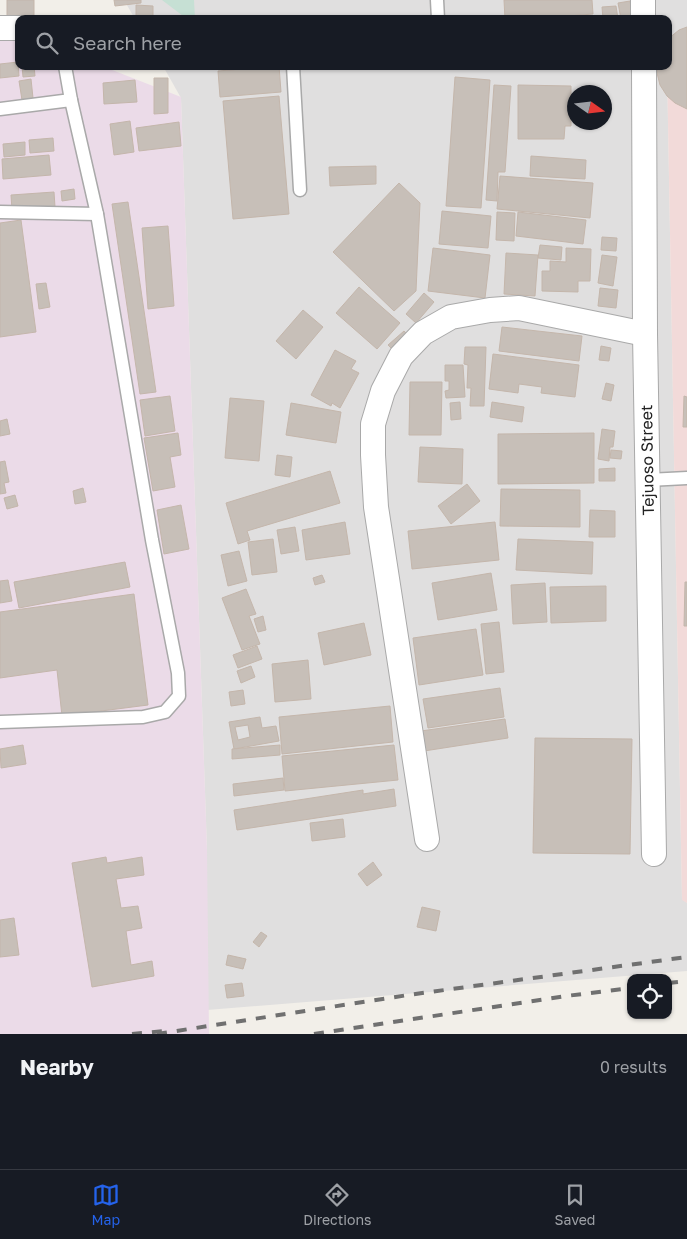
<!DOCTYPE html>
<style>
body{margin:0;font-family:"Golos Text",sans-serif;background:#20242c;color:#f1f3f6}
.controls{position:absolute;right:15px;bottom:15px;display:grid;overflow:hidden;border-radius:10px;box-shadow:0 1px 4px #0004}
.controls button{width:45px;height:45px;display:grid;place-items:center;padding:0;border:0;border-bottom:1px solid #363941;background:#171b24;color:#f1f3f6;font:25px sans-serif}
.compass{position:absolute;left:567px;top:85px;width:45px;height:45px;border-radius:50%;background:#171b24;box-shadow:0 1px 4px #0004;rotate:104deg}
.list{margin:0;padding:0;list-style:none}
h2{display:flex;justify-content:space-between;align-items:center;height:65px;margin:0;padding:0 20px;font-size:21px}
h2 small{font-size:16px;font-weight:400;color:#9ea1a6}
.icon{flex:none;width:28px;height:28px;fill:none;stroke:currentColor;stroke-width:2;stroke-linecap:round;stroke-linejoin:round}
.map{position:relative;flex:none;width:687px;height:1034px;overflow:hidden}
.search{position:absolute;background:#171b24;box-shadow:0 1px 4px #0004;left:15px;right:15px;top:15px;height:55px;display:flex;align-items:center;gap:12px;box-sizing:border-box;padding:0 18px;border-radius:10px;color:#9ea1a6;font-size:19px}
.sheet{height:135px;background:#171b24}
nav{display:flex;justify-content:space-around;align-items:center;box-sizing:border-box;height:70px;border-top:1px solid #363941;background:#171b24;font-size:14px;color:#9ea1a6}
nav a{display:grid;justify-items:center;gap:2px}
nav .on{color:#2563eb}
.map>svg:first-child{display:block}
.residential{fill:#e0dfdf;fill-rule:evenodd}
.commercial{fill:#f2dad9}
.industrial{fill:#ebdbe8}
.wetland{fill:#c6e0d4}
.building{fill:#c7bfb8;stroke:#c4b6ab;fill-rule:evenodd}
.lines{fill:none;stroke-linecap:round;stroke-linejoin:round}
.lane-casing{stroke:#a9a9a9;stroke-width:15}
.street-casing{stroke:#a9a9a9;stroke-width:26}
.lane{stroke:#fff;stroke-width:12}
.street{stroke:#fff;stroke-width:24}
.rail{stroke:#707070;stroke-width:4;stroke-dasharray:10 10;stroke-linecap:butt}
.labels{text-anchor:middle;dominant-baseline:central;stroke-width:4;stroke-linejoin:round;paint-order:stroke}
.street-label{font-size:16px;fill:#222;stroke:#fff}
</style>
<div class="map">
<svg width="687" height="1034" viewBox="0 0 687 1034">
<rect width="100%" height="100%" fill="#f2efe9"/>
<g class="residential">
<path d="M124,0H687V43L668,45V19H135Z"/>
<path d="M163,66H667L682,899L687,903V971L207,1010V850L181,98ZM574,92H604V122H574Z"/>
</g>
<path class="commercial" d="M687,43V903L682,900L667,66Z"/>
<path class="industrial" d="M0,26L19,33V66H102L181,97L207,850L209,1034H0Z"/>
<path class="wetland" d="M162,0H194L195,19H187Z"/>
<g class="building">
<rect x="7" y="0" width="27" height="16"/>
<path d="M114,0H141V3L115,6Z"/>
<path d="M504,0H592L593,14L532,19H505Z"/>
<path d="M630,1L633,19H621L618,3Z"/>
<path d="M136,5L153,6V19H136Z"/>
<path d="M616,6L618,19H603L602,7Z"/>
<path d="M687,27V109L675,103L667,96L660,85L657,73V66H668V39L679,30Z"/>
<path d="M18,62L19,76L0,78V64Z"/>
<path d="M22,66H34L35,76L23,77Z"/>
<path d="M279,66L281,92L220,97L218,71Z"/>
<path d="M455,77L490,80L481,208L446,206Z"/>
<path d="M154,78H168V113L154,114Z"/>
<path d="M31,79L33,98L22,100L19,81Z"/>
<path d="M135,80L137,102L104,104L103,83Z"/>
<path d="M494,85L511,86L505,172H498L497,201L486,200Z"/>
<path d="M518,85L571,86V126H565L564,139H518Z"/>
<path d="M279,96L289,214L233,219L223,101Z"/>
<path d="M130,121L134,152L114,155L110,124Z"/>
<path d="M179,122L181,146L139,151L136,128Z"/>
<path d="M53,138L54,151L30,153L29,140Z"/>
<path d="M25,142V155L4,157L3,144Z"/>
<path d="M49,155L51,175L3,179L2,159Z"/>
<path d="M531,156L586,160L585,179L530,176Z"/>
<path d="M376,166V184L330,186L329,167Z"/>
<path d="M500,176L593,183L590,218L497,209Z"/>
<path d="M399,183L420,203L416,291L394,311L333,252Z"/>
<path d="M74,189L75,199L62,201L61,191Z"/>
<path d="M54,192L55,207L12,210L11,195Z"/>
<path d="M128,202L156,392L140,394L112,204Z"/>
<path d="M442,211L491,216L488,248L439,244Z"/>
<path d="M497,212L515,213L514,241L496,240Z"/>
<path d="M518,212L586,220L583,244L516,236Z"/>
<path d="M21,220L36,332L0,337V223Z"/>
<path d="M168,226L174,306L148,309L142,228Z"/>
<path d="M602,237L617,238L616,251L601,250Z"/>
<path d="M540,245L562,247L561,260L538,258Z"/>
<path d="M433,248L490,255L485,298L428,291Z"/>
<path d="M566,248L591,249L590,281H578V292L542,291V271H550V261L566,262Z"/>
<path d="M506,253L538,255L535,296L504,294Z"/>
<path d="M602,255L617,257L613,286L598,283Z"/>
<path d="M46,283L50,307L39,309L36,284Z"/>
<path d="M359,287L400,323L377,349L336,313Z"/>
<path d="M600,288L618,290L616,308L598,306Z"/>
<path d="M424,293L434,302L416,323L406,314Z"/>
<path d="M303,310L323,327L296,359L276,341Z"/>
<path d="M502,327L582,336L579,361L499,351Z"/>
<path d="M404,331L410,337L394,351L388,345Z"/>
<path d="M601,346L611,348L609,361L599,360Z"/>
<path d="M465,347H486L484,406H470L471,388H467L468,365L464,364Z"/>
<path d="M335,350L356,361L351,369L359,373L340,408L332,403L331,406L311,395Z"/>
<path d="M493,354L579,365L575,397L541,393L542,387L519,384L518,393L489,389Z"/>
<path d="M445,365H463L465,397L446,398L445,391L449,390V381H445Z"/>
<path d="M410,382H442L441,435H409Z"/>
<path d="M606,383L614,385L611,401L602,399Z"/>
<path d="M170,396L175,431L145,436L140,400Z"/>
<path d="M684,396L687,397V427H683Z"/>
<path d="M230,398L264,401L259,461L225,458Z"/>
<path d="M460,402L461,419L451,420L450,403Z"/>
<path d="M492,402L524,407L522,422L490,417Z"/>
<path d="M291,403L341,412L336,443L286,435Z"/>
<path d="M7,419L10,434L0,436V421Z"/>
<path d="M602,429L615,431L613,447H610L609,461L598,459Z"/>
<path d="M178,433L181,455L170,457L175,487L153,491L144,438Z"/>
<path d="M594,433V483L498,484V434Z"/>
<path d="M420,447L463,449L462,484L418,482Z"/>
<path d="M611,450L622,451L621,459L610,458Z"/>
<path d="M277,455L292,457L290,477L275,475Z"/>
<path d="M5,461L9,482L4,483L6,493L0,494V462Z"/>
<path d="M615,468V481H599V469Z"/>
<path d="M330,471L340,503L247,531L250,540L238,544L226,503Z"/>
<path d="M467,484L480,501L451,524L438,506Z"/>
<path d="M83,488L86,502L75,504L73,491Z"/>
<path d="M501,489L580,490V527L500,526Z"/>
<path d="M15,495L18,506L7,509L4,498Z"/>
<path d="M181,505L189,549L164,554L157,510Z"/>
<path d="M590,510L615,511V537H589Z"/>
<path d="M345,522L350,554L306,560L302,530Z"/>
<path d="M495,522L499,560L412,569L408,531Z"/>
<path d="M295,527L299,551L281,554L277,530Z"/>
<path d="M273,539L277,572L252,575L248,542Z"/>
<path d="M518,539L593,542L592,574L516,570Z"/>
<path d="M239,551L247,581L228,586L221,555Z"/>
<path d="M125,562L130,587L19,608L14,582Z"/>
<path d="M491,573L497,610L438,620L432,583Z"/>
<path d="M322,575L325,582L315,585L313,578Z"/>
<path d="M8,580L12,601L0,603V581Z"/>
<path d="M685,582H687V626H684Z"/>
<path d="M545,583L547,622L513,624L511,585Z"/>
<path d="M606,586V621L551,623L550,587Z"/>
<path d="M246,589L256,614L249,616L260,644L242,650L222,598Z"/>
<path d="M134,594L148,705L62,716L57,670L0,678V612Z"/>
<path d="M263,616L266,630L258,632L254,619Z"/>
<path d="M499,622L504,672L486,674L481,624Z"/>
<path d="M364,623L371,655L324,665L318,633Z"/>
<path d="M476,629L483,675L419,685L413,638Z"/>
<path d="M257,646L262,659L238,668L233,655Z"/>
<path d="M308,660L311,699L275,702L272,664Z"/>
<path d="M251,666L255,677L241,683L237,671Z"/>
<path d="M500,688L504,717L428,728L423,699Z"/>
<path d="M243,690L245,704L231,706L229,692Z"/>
<path d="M390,706L393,742L282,754L279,717Z"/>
<path d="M260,717L262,728L276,726L279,741L234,749L229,722ZM248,725L250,737L238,740L235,727Z"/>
<path d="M505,719L508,738L424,751L421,731Z"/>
<path d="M535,738L632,739L630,854L533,853Z"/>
<path d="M23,745L26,764L1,768L0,749Z"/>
<path d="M280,745V755L232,759V749Z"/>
<path d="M394,745L398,780L285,791L282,756Z"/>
<path d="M283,778L284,790L234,796L233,784Z"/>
<path d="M394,789L396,806L237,830L234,810L363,790V794Z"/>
<path d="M343,819L345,837L312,841L310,823Z"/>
<path d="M106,857L107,863L142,857L144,875L116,879L121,908L138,906L142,928L126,931L131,965L152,961L154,976L92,987L72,863Z"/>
<path d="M373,862L382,875L367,886L358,874Z"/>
<path d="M422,907L440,911L436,931L417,927Z"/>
<path d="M14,918L19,955L0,957V920Z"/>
<path d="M261,932L267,936L259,947L253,942Z"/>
<path d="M228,955L246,959L243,969L226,965Z"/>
<path d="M242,983L244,996L227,998L225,985Z"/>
</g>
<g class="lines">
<defs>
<g id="lane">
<path d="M437,0L438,19"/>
<path d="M293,66L300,190"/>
<path d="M0,109L71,100"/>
<path d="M0,212L97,214"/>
<path d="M648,480L687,478"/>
<path d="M0,722L143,717L165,712L179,696L178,673L152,540L97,214L71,100L65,66"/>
</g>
<g id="street">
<path d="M643,0V19"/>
<path d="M0,28H19"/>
<path d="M644,66L645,334L654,854"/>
<path d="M427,839L376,507L373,455V424L383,391L401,356L423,333L451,317L490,310L519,308L645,334"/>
</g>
</defs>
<use href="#lane" class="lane-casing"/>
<use href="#street" class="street-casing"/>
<use href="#lane" class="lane"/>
<use href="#street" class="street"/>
<g class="rail">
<path d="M668,983L687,981"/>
<path d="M132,1034L164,1031"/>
<path d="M157,1034L408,995L687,957"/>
<path d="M314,1034L566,996L631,988"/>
</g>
</g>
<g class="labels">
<g class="street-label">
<text transform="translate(647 460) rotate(-91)">Tejuoso Street</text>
</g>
</g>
</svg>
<div class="controls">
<button><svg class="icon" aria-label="locate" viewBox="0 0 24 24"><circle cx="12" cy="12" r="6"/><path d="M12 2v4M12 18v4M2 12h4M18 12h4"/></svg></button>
</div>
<svg class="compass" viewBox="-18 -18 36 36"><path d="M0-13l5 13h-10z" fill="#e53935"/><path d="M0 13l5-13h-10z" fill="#9ea1a6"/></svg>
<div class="search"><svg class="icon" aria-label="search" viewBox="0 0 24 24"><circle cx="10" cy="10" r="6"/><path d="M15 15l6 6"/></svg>Search here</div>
</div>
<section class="sheet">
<h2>Nearby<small>0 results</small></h2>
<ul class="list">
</ul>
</section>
<nav>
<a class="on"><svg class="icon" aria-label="map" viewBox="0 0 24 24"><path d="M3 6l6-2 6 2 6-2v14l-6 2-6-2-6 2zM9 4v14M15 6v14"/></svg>Map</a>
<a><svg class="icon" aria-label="directions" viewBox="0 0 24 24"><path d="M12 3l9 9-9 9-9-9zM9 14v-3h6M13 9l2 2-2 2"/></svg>Directions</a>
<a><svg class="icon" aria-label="saved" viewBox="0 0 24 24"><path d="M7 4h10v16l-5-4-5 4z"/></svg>Saved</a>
</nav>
